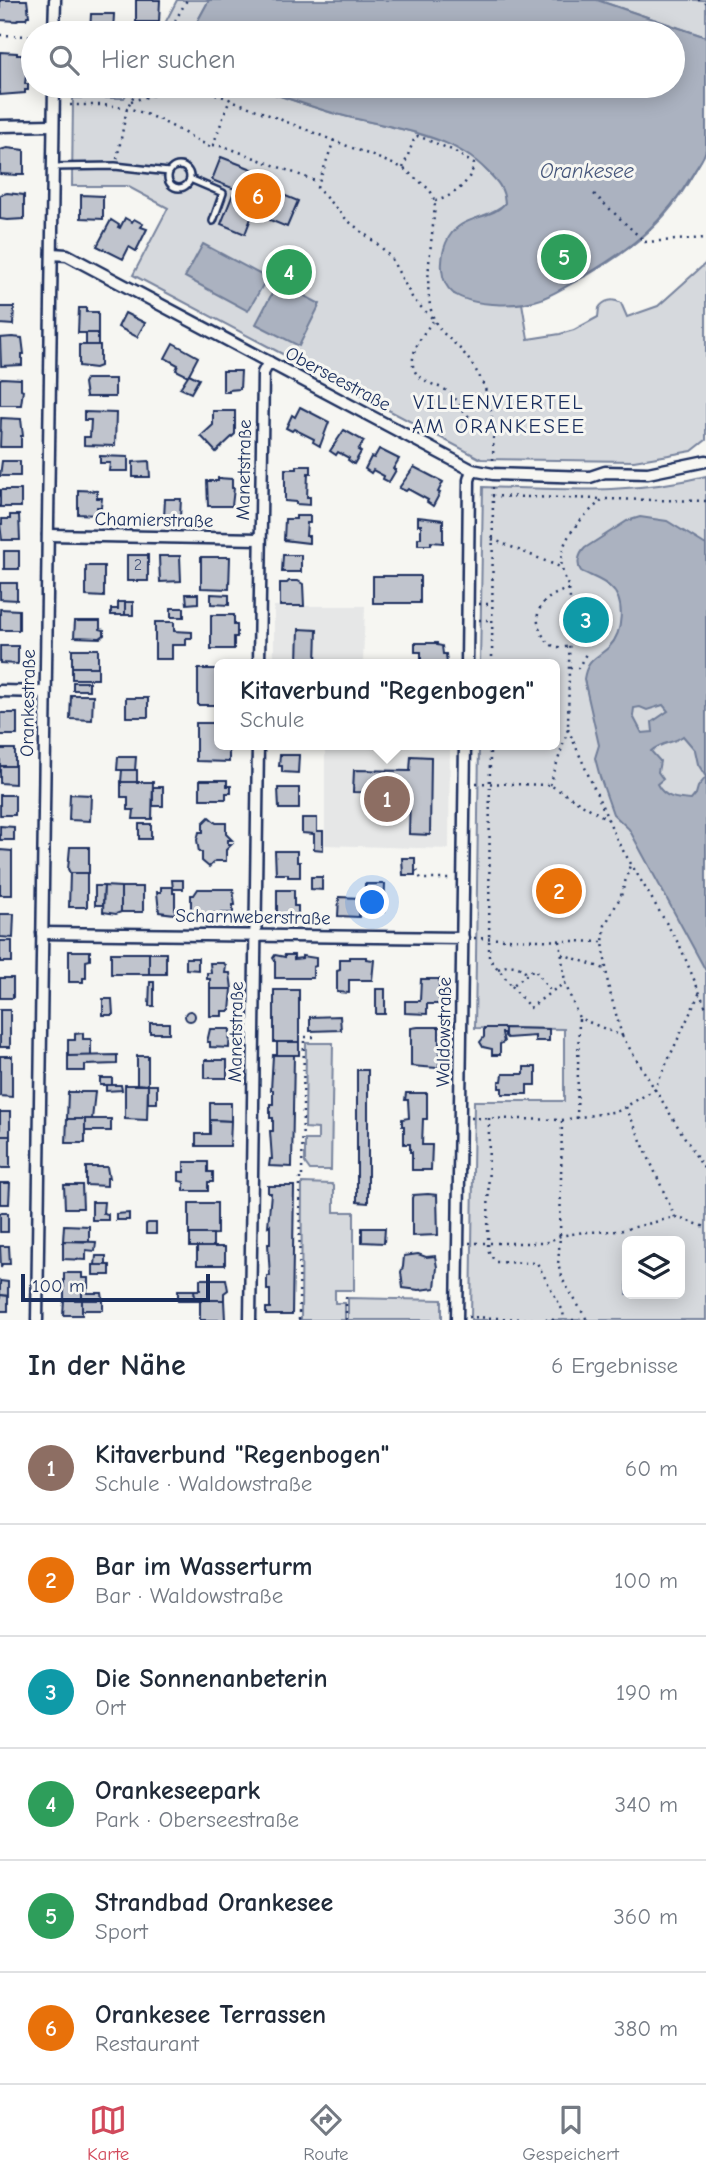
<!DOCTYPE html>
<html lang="de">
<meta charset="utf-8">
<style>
body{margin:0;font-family:"Comic Neue",sans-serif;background:#f2f2f3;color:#1f2937}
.controls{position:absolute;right:21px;bottom:21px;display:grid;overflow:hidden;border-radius:10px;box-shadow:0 4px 18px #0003}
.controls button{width:63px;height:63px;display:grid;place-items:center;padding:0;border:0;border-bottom:2px solid #e0e1e3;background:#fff;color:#1f2937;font:35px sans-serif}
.scale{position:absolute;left:21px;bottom:18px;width:189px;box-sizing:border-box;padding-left:7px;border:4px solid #1b2f5e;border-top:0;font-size:19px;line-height:24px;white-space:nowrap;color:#1b2f5e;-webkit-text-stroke:5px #f6f6f2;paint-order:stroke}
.you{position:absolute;left:373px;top:903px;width:24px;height:24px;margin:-18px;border:5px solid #fff;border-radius:50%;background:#1a73e8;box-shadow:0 0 0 10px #1a73e833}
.badge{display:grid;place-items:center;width:46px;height:46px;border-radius:50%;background:#d1495b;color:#fff;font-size:23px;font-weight:700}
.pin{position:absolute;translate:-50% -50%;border:4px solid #fff;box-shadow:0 2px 7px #0006}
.popup{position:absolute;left:214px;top:659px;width:346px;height:91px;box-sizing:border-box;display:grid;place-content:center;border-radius:10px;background:#fff;filter:drop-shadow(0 2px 5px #0005);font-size:23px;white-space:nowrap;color:#747a83}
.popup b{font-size:26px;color:#1f2937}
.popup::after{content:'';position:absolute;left:50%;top:100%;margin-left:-14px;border:14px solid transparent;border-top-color:#fff}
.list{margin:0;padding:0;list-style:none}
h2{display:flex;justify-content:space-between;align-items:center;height:91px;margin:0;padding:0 28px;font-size:30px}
h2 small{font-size:23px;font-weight:400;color:#747a83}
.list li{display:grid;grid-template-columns:46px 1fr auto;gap:21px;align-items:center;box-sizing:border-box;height:112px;padding:0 28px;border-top:2px solid #e0e1e3}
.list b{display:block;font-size:26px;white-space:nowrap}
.list p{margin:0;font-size:23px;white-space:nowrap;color:#747a83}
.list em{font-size:23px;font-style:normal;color:#747a83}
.icon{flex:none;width:38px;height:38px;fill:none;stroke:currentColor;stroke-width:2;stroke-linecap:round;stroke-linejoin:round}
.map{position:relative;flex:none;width:706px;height:1320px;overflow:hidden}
.search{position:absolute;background:#fff;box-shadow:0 4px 18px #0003;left:21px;right:21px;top:21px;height:77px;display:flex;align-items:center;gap:18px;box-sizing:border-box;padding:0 24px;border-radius:38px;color:#747a83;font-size:26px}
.sheet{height:763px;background:#fff}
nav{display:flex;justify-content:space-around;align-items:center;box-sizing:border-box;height:98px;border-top:2px solid #e0e1e3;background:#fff;font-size:19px;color:#747a83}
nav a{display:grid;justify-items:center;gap:4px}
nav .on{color:#d1495b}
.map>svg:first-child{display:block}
.built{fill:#e6e7e7}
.green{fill:#d6d9dd;stroke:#78849e;stroke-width:2;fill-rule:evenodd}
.water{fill:#abb2c0;stroke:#717e99;stroke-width:2;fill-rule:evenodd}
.building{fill:#c0c4cd;stroke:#1b2f5e;stroke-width:2}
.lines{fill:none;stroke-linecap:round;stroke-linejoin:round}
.service-casing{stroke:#1b2f5e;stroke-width:10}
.minor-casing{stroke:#1b2f5e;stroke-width:15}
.path{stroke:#1b2f5e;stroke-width:2.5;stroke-dasharray:2 5;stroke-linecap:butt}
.service{stroke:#f6f6f2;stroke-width:5}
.minor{stroke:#f6f6f2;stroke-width:10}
.labels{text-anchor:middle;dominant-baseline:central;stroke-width:6;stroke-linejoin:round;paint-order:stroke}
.number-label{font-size:16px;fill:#44547a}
.street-label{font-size:19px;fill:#1b2f5e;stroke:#f6f6f2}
.water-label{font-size:21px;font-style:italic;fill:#46567b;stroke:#f6f6f2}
.neighbourhood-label{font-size:21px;letter-spacing:2px;fill:#1b2f5e;stroke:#f6f6f2}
</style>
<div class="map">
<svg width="706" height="1320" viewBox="0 0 706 1320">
<rect width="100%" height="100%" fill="#f6f6f2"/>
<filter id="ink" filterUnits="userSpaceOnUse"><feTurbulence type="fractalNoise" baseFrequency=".0143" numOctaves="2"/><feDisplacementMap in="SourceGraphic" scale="14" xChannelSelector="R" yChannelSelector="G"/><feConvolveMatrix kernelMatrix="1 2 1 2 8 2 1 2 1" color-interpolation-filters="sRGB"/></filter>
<g filter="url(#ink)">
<g class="built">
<path d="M274,606H365L363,664H274Z"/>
<path d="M325,746L450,748L449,849L325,845Z"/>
</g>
<g class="green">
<path d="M177,0H209L191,33H160Z"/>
<path d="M597,0H706V37Z"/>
<path d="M131,86H250L332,113L414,132L449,144L478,161L498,182L504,192L505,203C497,213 472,218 458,227L454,294L471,299L706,151C697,167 689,183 678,198C645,246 577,287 522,303L528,339L560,334L574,330L598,317L599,308C604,300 613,298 621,303L627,317L658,306L706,263V440L692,451L634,461L481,459L133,275L168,208L127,186H72L73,98H124Z"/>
<path d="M706,476V1320H471L474,1101H564V1029L475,1028L479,745H555V664H480L483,487C560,489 631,495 706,476ZM627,1241H680V1294H627Z"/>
<path d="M306,1043H333L331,1170H310L305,1163V1140H318V1129L305,1128Z"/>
<path d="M302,1183L332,1184L334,1186V1212H354V1290H335V1303H345V1320H301Z"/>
<path d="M348,1298L442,1300V1320H348Z"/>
</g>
<g class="water">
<path d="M209,0H597L706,37C706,64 706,91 706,117C706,127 706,139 706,149C705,157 698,165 694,172C664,223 630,250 579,279C567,286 554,294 541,299C519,307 473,307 453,293C439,282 440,258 446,243C459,212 491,222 505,203C504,188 497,181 487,171C448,130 385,128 333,113C305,105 278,95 251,86H673V33H191Z"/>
<path d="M203,244L267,278L248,311L185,277Z"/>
<path d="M278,282L320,304L299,346L256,324Z"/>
<path d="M640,517L667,521L706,545V971L629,829L613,814L600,777L595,758L599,745L584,679C587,659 596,659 609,647C623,633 626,600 610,587C603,580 590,576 581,571C576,564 579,554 585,548L627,521ZM663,705L668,711L652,722L653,732L642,733L633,716L634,708L640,707L647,710ZM683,736L695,750L698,764L706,777L698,787L696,794L691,800C677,799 664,798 657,784L663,779L658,772L660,761L651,751C663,741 673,744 683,736Z"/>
</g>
<g class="building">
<path d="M0,0H27L29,16H27L26,19H18L17,21L0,20Z"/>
<path d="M136,0H160L159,22H136Z"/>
<path d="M91,14H114L113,33H90Z"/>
<path d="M0,52L17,53V55H26V58H28L25,84H28V90H25V93L0,95Z"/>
<rect x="104" y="86" width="18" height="4"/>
<path d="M7,148L24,150V174H17V175L0,174V150Z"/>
<path d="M221,157L278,179L273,191L298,201L287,227L253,213L245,234L221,224L235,189L212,180Z"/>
<path d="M7,193L24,195V219L7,220L0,219V195Z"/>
<path d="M81,195L103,196V219L81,218Z"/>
<path d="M125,218L132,222L134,219L143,224L141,227L147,229L136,251L129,247L123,259L97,246L111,220L119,225L118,227L120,228Z"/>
<path d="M0,307H14L13,325L0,324Z"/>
<path d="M79,308H86V312H98V333H78Z"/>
<path d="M125,313L145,323L137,337L118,327Z"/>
<rect x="86" y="333" width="12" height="12"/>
<path d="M12,337L22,338L24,354H22V365L1,366L0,338Z"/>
<path d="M173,343L198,357L188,376L176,370L178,365L165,358Z"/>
<path d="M79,345H100V366L95,368L79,366Z"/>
<path d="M223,371H241L240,389L229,390V392H223Z"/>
<path d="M189,374L199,379L191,393L180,388Z"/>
<path d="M2,378L21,379V389L23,390L21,405H0V379Z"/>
<path d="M86,379H115V397H86L84,383Z"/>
<path d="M300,407L329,422L320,446L313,442L314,439L294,429L292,431L286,428L292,415L295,417Z"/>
<path d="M213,411H235V434L216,452L201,436L213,425Z"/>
<path d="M84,412L116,413L115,446L84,445V437H90L91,420H84Z"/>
<path d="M1,418L21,419L23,436H21V447H0Z"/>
<path d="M344,430L364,441L358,450L361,452L354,464L348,460L349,458L338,452L336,455L330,451Z"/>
<path d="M379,449L399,459L393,469L396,470L389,482L383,479L384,476L373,470L371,473L365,469L371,457L374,458Z"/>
<path d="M100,456L128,457V471H109L110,463H100Z"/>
<path d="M2,461H20V476H0Z"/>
<path d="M149,461L150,477H133V462Z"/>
<path d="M297,466H311V473H308L307,497H310V505L296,504V502L285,501V469H297Z"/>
<path d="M414,467L443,482L438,492L440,493L433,506L427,502L428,500L408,489L406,491L399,488Z"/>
<path d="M218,478L232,479V488H234L232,506H208L207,481H218Z"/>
<rect x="0" y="490" width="21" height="17"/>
<path d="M78,490L97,491V498H102L101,507H97V515L78,514Z"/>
<path d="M165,499H181L180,518H164Z"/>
<path d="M10,515H19L20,540H2L0,524H2V519H10Z"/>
<path d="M296,516H310V523H307L306,536H309V543L284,540L285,519H296Z"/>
<path d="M418,517L443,520V543L431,542V545H418V538H421V525H418Z"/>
<rect x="4" y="551" width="15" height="18"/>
<rect x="127" y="555" width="21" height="26"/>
<path d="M283,555H301V572H282Z"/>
<path d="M159,556H180L181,581L160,582Z"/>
<path d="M201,557H230L229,589L201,588Z"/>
<path d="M86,566H104V597L86,596Z"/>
<rect x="373" y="576" width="47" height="27"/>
<path d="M289,581H298L303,584L304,606H280V583H287Z"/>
<path d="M0,583H17V600L0,599Z"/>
<path d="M186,594H198V603L187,604Z"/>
<path d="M211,594L229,595V605L211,604Z"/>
<path d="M118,602H125V615H111V609H118Z"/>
<rect x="125" y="602" width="8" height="13"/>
<rect x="171" y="608" width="13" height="9"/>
<path d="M0,609L19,610V630H0Z"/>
<path d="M211,615H234V625H237V637H234V649H211Z"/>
<path d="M75,621H100V629L104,630V635L100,638L74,637Z"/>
<path d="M155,622H174V631L192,632V638H186V645H172V659H155Z"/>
<path d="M299,629L317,630L316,664H295V662H298Z"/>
<path d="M415,643H437V645L442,646L443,654H446L447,664H421V652H415Z"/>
<path d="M0,646H18V664L0,663Z"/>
<rect x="72" y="649" width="26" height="18"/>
<rect x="72" y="667" width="26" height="12"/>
<rect x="198" y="669" width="21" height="36"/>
<rect x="73" y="682" width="16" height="8"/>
<path d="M71,695H93L92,720L70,719Z"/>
<rect x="126" y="698" width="22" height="19"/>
<rect x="0" y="713" width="17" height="22"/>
<path d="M196,723H219V745H229V762L196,761Z"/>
<rect x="0" y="749" width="15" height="17"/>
<path d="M280,755H299L298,773L282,772V766H279Z"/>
<path d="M411,756L431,757L430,835L409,834L410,793L353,792L354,770L410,771Z"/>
<path d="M118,757H136L135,770H117Z"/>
<path d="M0,766H15V784L0,783Z"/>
<path d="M122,770H137V782H121Z"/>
<path d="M200,780H227V786H231V793H226V799H200Z"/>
<path d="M121,782H153L152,819H133L134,810H128V797H121Z"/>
<rect x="153" y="787" width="10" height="19"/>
<path d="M278,788H299V809H279Z"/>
<path d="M70,794L91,795L90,821L69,820Z"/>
<rect x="0" y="795" width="15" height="20"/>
<path d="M209,817L216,823H226V834L232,840H228V844H232L226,850V861H215L209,867L202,861V852H199L197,840L199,832H203V823Z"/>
<path d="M302,818H317V831H323V850L314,849V834L302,833Z"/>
<rect x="139" y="824" width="12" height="15"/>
<path d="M0,826L14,827V840H0Z"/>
<path d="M70,847H89V873H70L68,869Z"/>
<path d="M0,850L12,851V895H0Z"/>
<path d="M275,851H297V862H300V877H288V874H276Z"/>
<path d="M402,858H415V875H403Z"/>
<path d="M70,873H87V907H69Z"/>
<circle cx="567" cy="887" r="11"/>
<path d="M311,877H322V890L311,889Z"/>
<path d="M172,880H183V889H173Z"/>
<path d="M365,884H385L384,912H364Z"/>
<path d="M95,886H104L103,905H95Z"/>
<path d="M104,886L121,887V912L116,914L103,912Z"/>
<rect x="121" y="887" width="22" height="25"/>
<path d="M161,887H173V893H175V914L159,912L157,892H161Z"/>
<path d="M198,889H233L235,905H233V913H191V895H194Z"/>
<path d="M277,890H294V906H298V914H277Z"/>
<path d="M339,897L360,898L359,917L338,916Z"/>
<path d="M0,914H14L13,938L0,937Z"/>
<rect x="0" y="941" width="12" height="21"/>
<path d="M69,951H90V960L86,961V978H83V982H69Z"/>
<rect x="111" y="953" width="38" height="21"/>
<rect x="149" y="953" width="17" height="21"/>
<path d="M275,955L285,957V955H294V959L302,958V956L316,958V966L313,967V978H275V961L273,958Z"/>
<path d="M349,957H366V959L374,960L372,980H349V993L337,992V971L340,970V959H349Z"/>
<path d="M186,958H198V970L186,969Z"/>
<path d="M210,963H224L226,966L225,973H230L232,989H210V979H207V973H211Z"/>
<rect x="0" y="978" width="13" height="20"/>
<path d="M421,979H439V1004H427V1014L405,1013V1001H420Z"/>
<path d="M150,982H154V1006H149Z"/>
<path d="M210,989H232L230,1011H222V1016H210Z"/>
<rect x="376" y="989" width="9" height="25"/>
<rect x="274" y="990" width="25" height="52"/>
<path d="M103,999H112L113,1015H103Z"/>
<rect x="0" y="1010" width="10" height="37"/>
<circle cx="190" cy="1016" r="5"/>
<path d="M340,1016L341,1030L310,1031V1017Z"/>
<rect x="150" y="1023" width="19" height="10"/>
<path d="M418,1027H439V1067L437,1068L411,1066V1028Z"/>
<path d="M484,1028H505V1033H502L504,1042L500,1044V1055H492V1049L483,1047L480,1042L484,1037Z"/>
<path d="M505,1028L549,1029V1041H535V1036L507,1038L505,1036Z"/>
<path d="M210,1029H230L229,1048L210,1047V1042H207Z"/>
<path d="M83,1033V1039H91V1056H68V1040H75V1034Z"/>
<rect x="277" y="1042" width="22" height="13"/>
<path d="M117,1055V1064L85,1065V1071H68V1056Z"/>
<path d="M273,1055H294L292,1167L269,1166L270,1159H272L270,1131H273V1118H270V1104H273V1090H271Z"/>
<path d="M0,1056H12V1097L0,1096Z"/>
<path d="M137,1056H148V1085L137,1084Z"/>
<rect x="205" y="1060" width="22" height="18"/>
<path d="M524,1067H536V1085H527V1094H502V1088H499V1081H502L503,1074H524Z"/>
<path d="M357,1070H368V1203L357,1202Z"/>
<rect x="100" y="1078" width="12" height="7"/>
<path d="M106,1085H121L122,1090L106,1091Z"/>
<path d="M125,1085H148L147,1120L125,1119Z"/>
<rect x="148" y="1085" width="9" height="18"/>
<path d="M68,1092H95L92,1119H67Z"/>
<path d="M406,1093H427V1119H423L422,1145H432L431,1170H412V1152H410V1144H404V1126H402V1119L409,1118L408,1100H405Z"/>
<path d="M210,1103H231V1121L210,1120Z"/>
<rect x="0" y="1112" width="10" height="24"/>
<path d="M67,1119H85V1143H66Z"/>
<rect x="85" y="1119" width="26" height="12"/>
<path d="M210,1120L231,1121L230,1146H196V1134H210Z"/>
<rect x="0" y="1136" width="10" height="32"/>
<path d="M184,1162H208V1172H213V1182H208V1191H184V1182L179,1181V1172H184Z"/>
<path d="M86,1167H107L109,1178H107V1186L86,1185Z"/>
<path d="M0,1183H10L9,1204H0Z"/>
<path d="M64,1185H82L83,1208H65Z"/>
<path d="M268,1186H294L292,1315H266V1308H270V1290H267V1276H270L268,1244H270V1225L268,1226L271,1193H268Z"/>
<path d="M428,1194L437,1195L438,1235L412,1236V1198L413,1195Z"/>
<path d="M92,1202H104L103,1213L108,1214V1220H92Z"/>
<path d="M189,1203H217V1234L189,1235Z"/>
<rect x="0" y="1213" width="8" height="19"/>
<path d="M129,1213V1220H116V1214Z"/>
<path d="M148,1223H156V1234H146V1224Z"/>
<path d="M64,1225L89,1226V1241H63Z"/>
<path d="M362,1228H385L384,1243L362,1242Z"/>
<rect x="190" y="1234" width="23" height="13"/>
<path d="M63,1241L96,1242L95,1251L86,1250V1260L63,1259Z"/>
<path d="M0,1246H9L10,1264H2L1,1268Z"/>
<rect x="197" y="1247" width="28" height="18"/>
<path d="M418,1254L426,1257L435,1256L437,1267L435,1288L419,1290L403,1288L401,1272L403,1267L404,1256Z"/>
<path d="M96,1256H106V1265H95Z"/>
<rect x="93" y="1265" width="17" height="10"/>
<path d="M64,1273H82V1278H88V1288H82V1300H64Z"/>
<path d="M200,1279H226L228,1290L224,1293V1300H195L194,1290H200Z"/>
<path d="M0,1281L8,1282V1296L0,1295Z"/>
<path d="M82,1288H87V1293H102L103,1300H82Z"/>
<path d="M178,1290H194L195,1300H178Z"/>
<path d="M0,1295L8,1296V1311H0Z"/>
<path d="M64,1300H82V1315H63Z"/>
<rect x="82" y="1300" width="21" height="10"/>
<path d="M200,1300H224L225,1320H200Z"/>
</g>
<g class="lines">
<defs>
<g id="service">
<circle cx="179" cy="177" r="11"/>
<path d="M53,167L115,166L169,172"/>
<path d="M190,179L223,193L213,221"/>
</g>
<g id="minor">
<path d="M54,33L55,0"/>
<path d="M0,126L53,125"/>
<path d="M52,254L67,255L472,470L493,474L590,477L605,472L648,473L706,461"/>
<path d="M48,535L260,539"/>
<path d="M259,664L263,373L269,362"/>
<path d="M467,664L469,480L472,470"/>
<path d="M0,691L45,692"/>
<path d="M42,933L463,938"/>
<path d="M37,1320L54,86"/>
<path d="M250,1320L258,745"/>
<path d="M457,1320L465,745"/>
</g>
</defs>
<use href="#service" class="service-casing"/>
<use href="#minor" class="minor-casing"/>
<g class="path">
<path d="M698,0L706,2"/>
<path d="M168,33L187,0"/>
<path d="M0,35L33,36"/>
<path d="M196,86L403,168L430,190L435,201C434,234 421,289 434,319C438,331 454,342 462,351C493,388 494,417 493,462"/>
<path d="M131,101L188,86"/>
<path d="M70,105C88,105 107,104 126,108C152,113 187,135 212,148L230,99"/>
<path d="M334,140L317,188L347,220L381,247L391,258L413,299L434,320C421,335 398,368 426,381C434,386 443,387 450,393C457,400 460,410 467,415C474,421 485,423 493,426"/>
<path d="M213,145L226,147L318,182"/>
<path d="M117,159L127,108L139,86"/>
<path d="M403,168L415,137L418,136L452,150L474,164C471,182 453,197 435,201"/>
<path d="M594,194L645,242L706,238"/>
<path d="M492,496L603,499"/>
<path d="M492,539L560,567"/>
<path d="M569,589C547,595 529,609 542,634C545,639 548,644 554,646C559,648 565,647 571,646"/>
<path d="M479,604H492"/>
<path d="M479,620H492"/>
<path d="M492,664L493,486"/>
<path d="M570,668H578L586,654"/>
<path d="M568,729L618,842L680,946L706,1008"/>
<path d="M490,745L489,958L512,986L534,969L551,992L565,983L579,1018L622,1036L706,1172"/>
<path d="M476,783L550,785L607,819"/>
<path d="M550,785L568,729L570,606C570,600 570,594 569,589C567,582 563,575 562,568C557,539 583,517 603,499L706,501"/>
<path d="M417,870L421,879H452"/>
<path d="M474,938L603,942"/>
<path d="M560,941L565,983"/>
<path d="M562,954L605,969"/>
<path d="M498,969C509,964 518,964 526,973"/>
<path d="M512,986L530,1008L551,992"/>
<path d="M622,1036L608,985L603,942L605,925L621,896L630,865"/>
<path d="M626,1107L675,1217"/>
<path d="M471,1118L562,1120L618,1111L654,1090L700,992"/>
<path d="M489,1118L488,1250L495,1262L537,1263L563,1311L564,1320"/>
<path d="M577,1119L579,1018"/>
<path d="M562,1121L560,1236L558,1265L564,1282L587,1320"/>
<path d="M302,1176L304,1037H314"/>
<path d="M469,1243H545L560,1236L584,1232L619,1231L675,1217L706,1227"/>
<path d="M468,1317L557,1320"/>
<path d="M299,1320L300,1176"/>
<path d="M346,1320V1292"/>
<path d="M572,1320H588"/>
</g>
<use href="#service" class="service"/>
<use href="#minor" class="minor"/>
</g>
</g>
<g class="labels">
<g class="number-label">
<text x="138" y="565">2</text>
</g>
<g class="street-label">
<text transform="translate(338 379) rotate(28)">Oberseestraße</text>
<text transform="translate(244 470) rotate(-89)">Manetstraße</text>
<text transform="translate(154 520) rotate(1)">Chamierstraße</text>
<text transform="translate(28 703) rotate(-89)">Orankestraße</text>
<text transform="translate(253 917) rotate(1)">Scharnweberstraße</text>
<text transform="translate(236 1032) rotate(-89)">Manetstraße</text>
<text transform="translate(444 1032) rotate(-89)">Waldowstraße</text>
</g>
<g class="water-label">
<text x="587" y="171">Orankesee</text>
</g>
<g class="neighbourhood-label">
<text x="499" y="402">VILLENVIERTEL<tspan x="499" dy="24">AM ORANKESEE</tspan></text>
</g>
</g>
</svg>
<div class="controls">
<button><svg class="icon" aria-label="layers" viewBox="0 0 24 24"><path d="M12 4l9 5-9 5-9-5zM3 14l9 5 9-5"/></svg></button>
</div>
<div class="scale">100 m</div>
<div class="you"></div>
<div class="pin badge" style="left:387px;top:799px;background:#8d6e63">1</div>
<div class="popup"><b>Kitaverbund &quot;Regenbogen&quot;</b>Schule</div>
<div class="pin badge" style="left:559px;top:891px;background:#e8710a">2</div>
<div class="pin badge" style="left:586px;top:620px;background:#0f9aa8">3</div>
<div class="pin badge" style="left:289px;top:272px;background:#2e9e5b">4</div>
<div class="pin badge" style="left:564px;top:257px;background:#2e9e5b">5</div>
<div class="pin badge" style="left:258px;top:196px;background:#e8710a">6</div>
<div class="search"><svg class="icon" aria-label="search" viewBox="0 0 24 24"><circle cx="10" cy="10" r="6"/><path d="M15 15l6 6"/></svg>Hier suchen</div>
</div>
<section class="sheet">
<h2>In der Nähe<small>6 Ergebnisse</small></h2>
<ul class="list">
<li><span class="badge" style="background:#8d6e63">1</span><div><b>Kitaverbund &quot;Regenbogen&quot;</b><p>Schule · Waldowstraße</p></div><em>60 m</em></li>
<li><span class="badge" style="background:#e8710a">2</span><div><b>Bar im Wasserturm</b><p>Bar · Waldowstraße</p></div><em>100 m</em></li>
<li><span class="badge" style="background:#0f9aa8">3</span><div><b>Die Sonnenanbeterin</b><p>Ort</p></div><em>190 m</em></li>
<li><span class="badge" style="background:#2e9e5b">4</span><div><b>Orankeseepark</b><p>Park · Oberseestraße</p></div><em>340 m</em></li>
<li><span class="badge" style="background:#2e9e5b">5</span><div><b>Strandbad Orankesee</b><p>Sport</p></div><em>360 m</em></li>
<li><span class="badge" style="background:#e8710a">6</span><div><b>Orankesee Terrassen</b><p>Restaurant</p></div><em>380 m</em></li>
</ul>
</section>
<nav>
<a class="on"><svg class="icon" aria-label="map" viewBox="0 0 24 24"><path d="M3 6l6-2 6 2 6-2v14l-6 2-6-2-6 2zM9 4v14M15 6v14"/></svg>Karte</a>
<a><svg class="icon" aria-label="directions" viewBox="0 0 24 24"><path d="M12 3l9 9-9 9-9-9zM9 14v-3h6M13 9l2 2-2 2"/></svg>Route</a>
<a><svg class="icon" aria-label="saved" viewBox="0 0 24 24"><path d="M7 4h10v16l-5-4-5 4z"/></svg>Gespeichert</a>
</nav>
